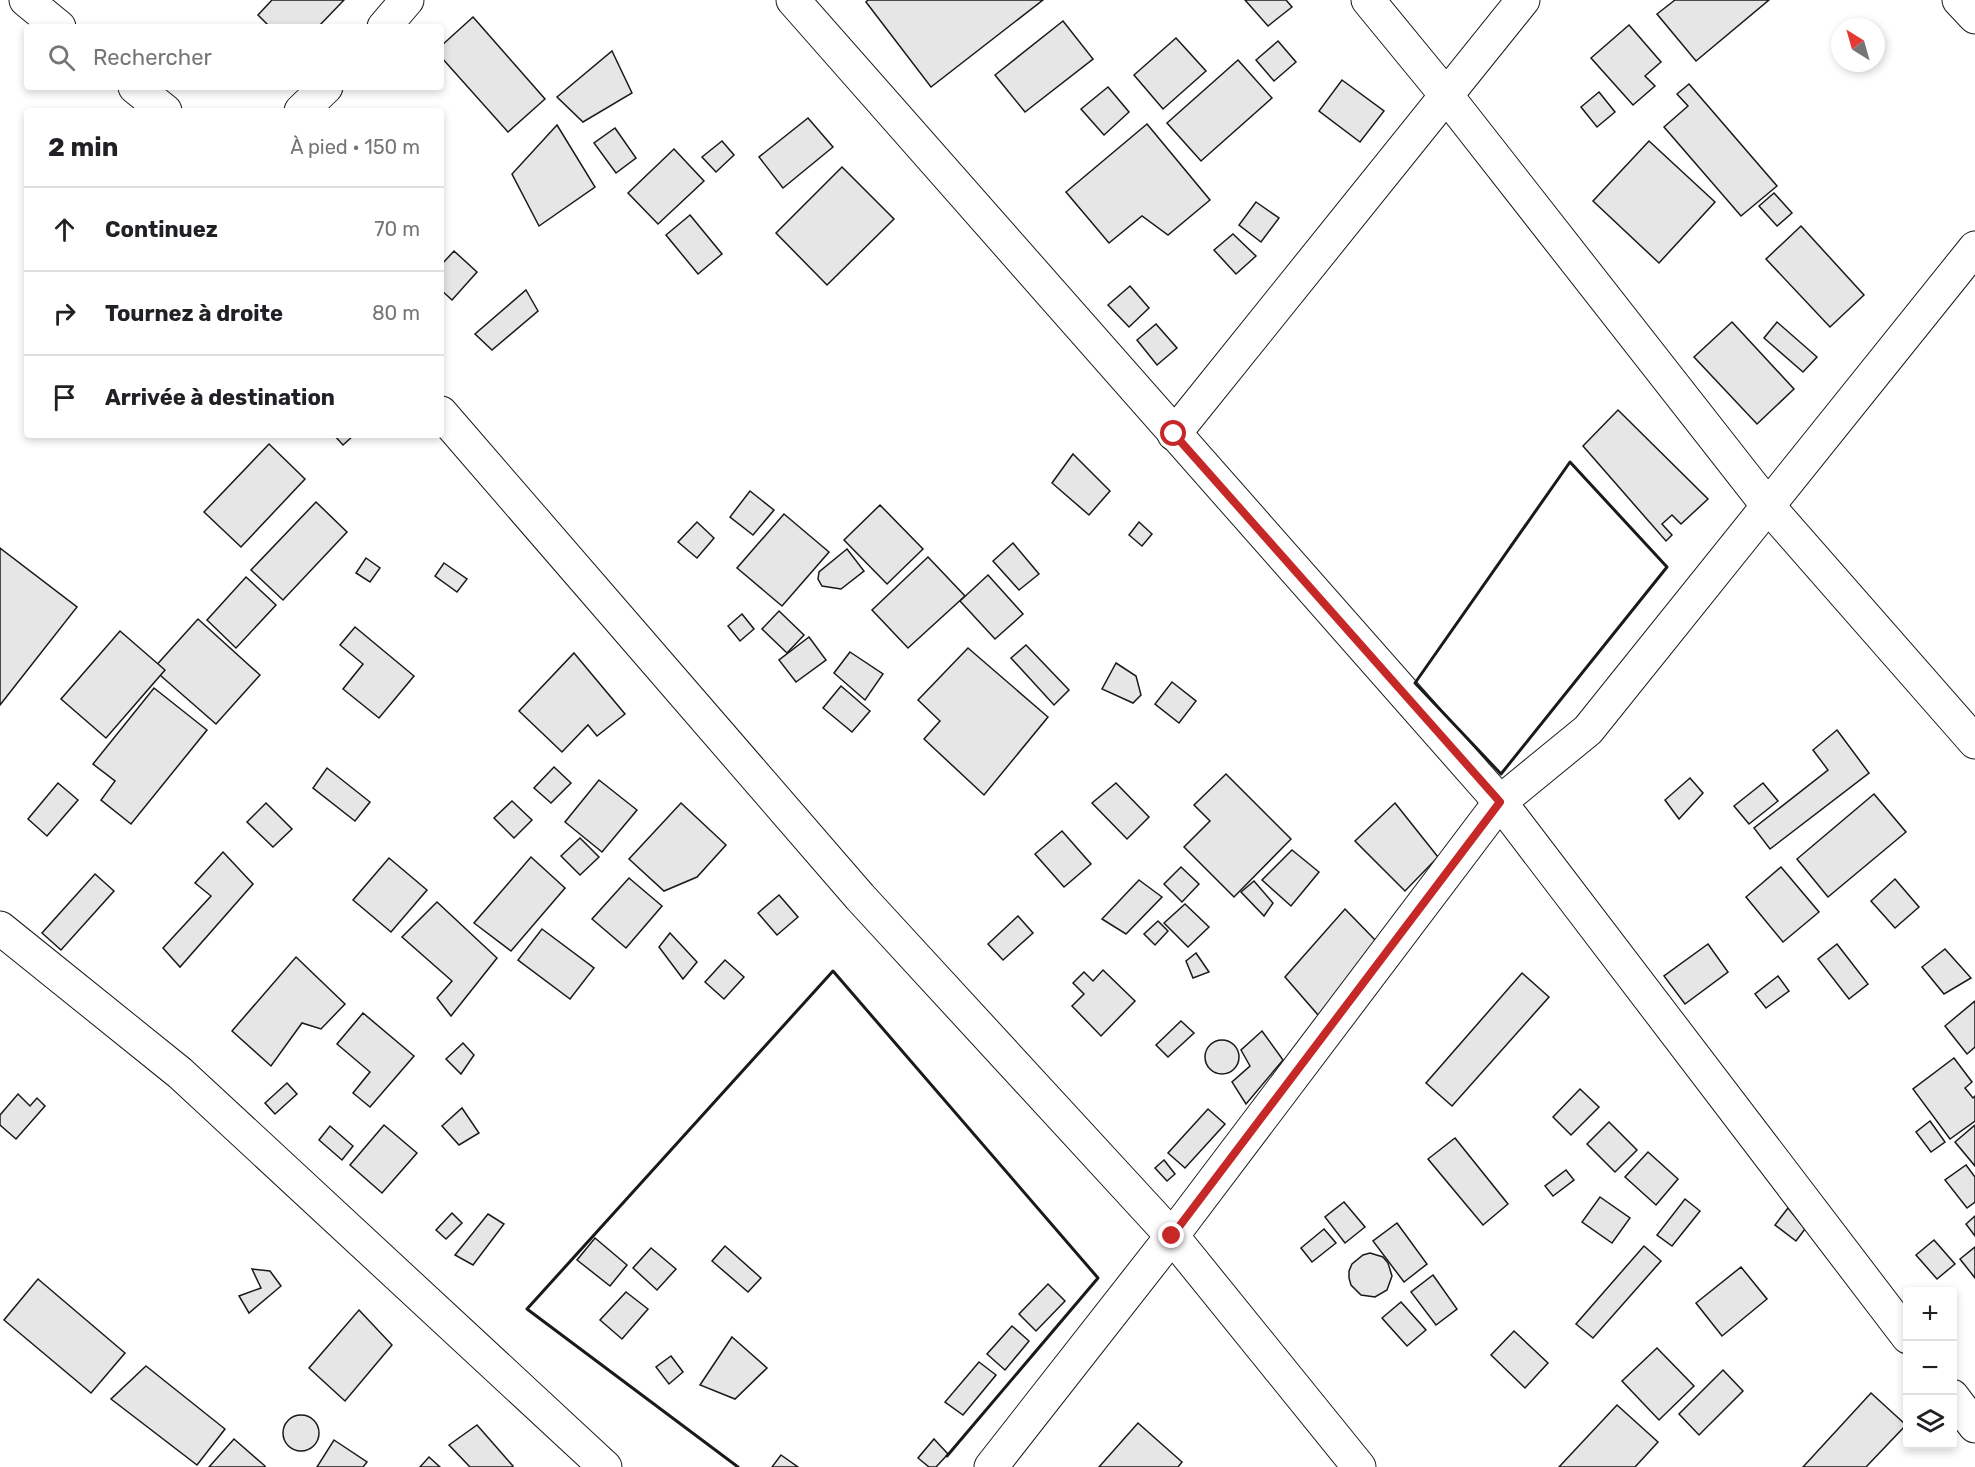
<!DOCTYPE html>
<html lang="fr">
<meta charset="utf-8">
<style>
body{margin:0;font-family:Rubik,sans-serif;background:#f6f6f6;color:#202124}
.controls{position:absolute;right:18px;bottom:18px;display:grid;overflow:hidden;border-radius:6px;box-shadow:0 3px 9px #0003}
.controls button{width:54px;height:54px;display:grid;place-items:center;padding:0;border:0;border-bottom:2px solid #e0e0e0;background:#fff;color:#202124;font:30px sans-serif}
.compass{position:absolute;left:1831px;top:18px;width:54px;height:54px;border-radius:50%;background:#fff;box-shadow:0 3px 9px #0003;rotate:323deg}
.stop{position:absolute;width:18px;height:18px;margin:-14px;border:4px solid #c62828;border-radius:50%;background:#fff}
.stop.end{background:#c62828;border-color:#fff;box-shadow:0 2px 6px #0008}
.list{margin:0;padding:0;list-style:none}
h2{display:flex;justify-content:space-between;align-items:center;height:78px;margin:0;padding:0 24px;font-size:26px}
h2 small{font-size:20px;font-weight:400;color:#757577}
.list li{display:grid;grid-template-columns:39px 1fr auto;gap:18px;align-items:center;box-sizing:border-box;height:84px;padding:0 24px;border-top:2px solid #e0e0e0}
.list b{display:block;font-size:22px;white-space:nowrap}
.list em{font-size:20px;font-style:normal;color:#757577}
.icon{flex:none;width:33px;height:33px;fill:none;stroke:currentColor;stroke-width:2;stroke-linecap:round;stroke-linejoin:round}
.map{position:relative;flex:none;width:1975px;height:1467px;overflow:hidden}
.search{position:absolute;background:#fff;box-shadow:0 3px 9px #0003;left:24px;top:24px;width:420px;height:66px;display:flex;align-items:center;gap:15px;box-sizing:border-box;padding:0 21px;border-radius:6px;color:#757577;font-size:22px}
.panel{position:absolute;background:#fff;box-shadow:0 3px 9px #0003;left:24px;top:108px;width:420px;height:330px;border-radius:6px}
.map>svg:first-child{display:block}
.building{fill:#e6e6e6;stroke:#1a1a1a;stroke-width:1.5}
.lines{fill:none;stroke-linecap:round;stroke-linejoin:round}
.minor-casing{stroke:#1a1a1a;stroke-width:35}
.minor{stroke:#fff;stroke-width:33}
.wall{stroke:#1a1a1a;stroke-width:3}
.route{stroke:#c62828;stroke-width:8}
</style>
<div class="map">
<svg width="1975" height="1467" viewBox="0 0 1975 1467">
<rect width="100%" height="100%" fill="#fff"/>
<g class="building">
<path d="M272,0H344L318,27H270L258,15Z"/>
<path d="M868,0H1043L931,87L866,2Z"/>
<path d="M1245,0H1286L1292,7L1268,26Z"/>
<path d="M1675,0H1769L1696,61L1657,14Z"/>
<path d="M473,17L545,99L508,132L441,57V46Z"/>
<path d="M1063,21L1093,59L1025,112L995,75Z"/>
<path d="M1629,25L1661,62L1645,76L1655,86L1633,105L1591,58Z"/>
<path d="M1176,38L1206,71L1163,109L1134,75Z"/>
<path d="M1278,41L1296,62L1274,81L1256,60Z"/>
<path d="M612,51L632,93L583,122L557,97Z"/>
<path d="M1238,60L1272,98L1201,161L1167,123Z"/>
<path d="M1342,80L1384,111L1360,142L1319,111Z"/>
<path d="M1689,84L1777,186L1741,216L1664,127L1688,106L1677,94Z"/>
<path d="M1108,87L1129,112L1104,135L1081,109Z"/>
<path d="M1599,92L1615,112L1597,127L1581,107Z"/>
<path d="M808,118L833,147L783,188L759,157Z"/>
<path d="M1147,124L1210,200L1168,235L1142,216L1109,243L1066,192Z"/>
<path d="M557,125L595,187L539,226L512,174Z"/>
<path d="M615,128L636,158L616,173L594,143Z"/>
<path d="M722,141L734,155L716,172L702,157Z"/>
<path d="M1649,141L1715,202L1659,263L1593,201Z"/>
<path d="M674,149L704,181L658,224L628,193Z"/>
<path d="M842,167L894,219L827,285L776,233Z"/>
<path d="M1774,193L1792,213L1777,226L1759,206Z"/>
<path d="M1256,202L1279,218L1261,242L1239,225Z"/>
<path d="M690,215L722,254L698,274L666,235Z"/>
<path d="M1801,226L1864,295L1830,327L1766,259Z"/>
<path d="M1233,234L1256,256L1236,274L1214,250Z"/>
<path d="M454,251L477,272L452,300L441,290V265Z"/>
<path d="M1130,286L1149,308L1129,327L1108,305Z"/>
<path d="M526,290L538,311L492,350L475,334Z"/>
<path d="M1732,322L1794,389L1757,424L1694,357Z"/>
<path d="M1777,322L1817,357L1803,372L1764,338Z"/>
<path d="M1156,324L1177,348L1157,365L1137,340Z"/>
<path d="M1618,410L1708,499L1681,524L1672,515L1662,524L1672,535L1666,541L1583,446Z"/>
<path d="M334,435H354L343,445Z"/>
<path d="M269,444L305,479L241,547L204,512Z"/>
<path d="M1073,454L1110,491L1089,515L1052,483Z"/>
<path d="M750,491L774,510L753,535L730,517Z"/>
<path d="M316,502L347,532L283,600L251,570Z"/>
<path d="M880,505L923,549L887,584L844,540Z"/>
<path d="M784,514L829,552L782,606L737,568Z"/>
<path d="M697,522L714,538L697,558L678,542Z"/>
<path d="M1139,522L1152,534L1142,546L1129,535Z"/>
<path d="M1013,543L1039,574L1019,590L993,561Z"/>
<path d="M0,548L77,607L0,705Z"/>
<path d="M847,549L864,571L841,589L822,586L818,579L819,572Z"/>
<path d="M928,557L965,596L908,648L872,610Z"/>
<path d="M366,558L380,568L370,582L356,573Z"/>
<path d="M444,563L467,579L457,592L435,576Z"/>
<path d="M988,575L1023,614L995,639L960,601Z"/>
<path d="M246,577L276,605L236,648L207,620Z"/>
<path d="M779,611L804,635L787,653L762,629Z"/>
<path d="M742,614L754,629L740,641L728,626Z"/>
<path d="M198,619L260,675L216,724L153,669Z"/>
<path d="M355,627L414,676L379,718L343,689L363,664L340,645Z"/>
<path d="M120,631L165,670L106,738L61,699Z"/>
<path d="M809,637L826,660L796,682L779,660Z"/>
<path d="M1026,645L1069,690L1054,705L1011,658Z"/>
<path d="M968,648L1048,717L984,795L924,739L940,721L918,700Z"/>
<path d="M850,652L883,674L865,700L834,673Z"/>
<path d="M574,653L625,714L597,736L588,725L562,752L519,711Z"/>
<path d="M1116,663L1136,676L1141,695L1133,703L1102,689Z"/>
<path d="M1172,682L1196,701L1179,723L1155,704Z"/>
<path d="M841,686L870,711L852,732L823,708Z"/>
<path d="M154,688L207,730L131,824L101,800L115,781L93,764Z"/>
<path d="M1837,730L1869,773L1770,849L1754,828L1828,770L1813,750Z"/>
<path d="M554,767L571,783L551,803L534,788Z"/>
<path d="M327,768L370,802L355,821L313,788Z"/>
<path d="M1226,774L1291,839L1234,897L1184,847L1210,821L1194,805Z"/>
<path d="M1690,778L1703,793L1679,819L1665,800Z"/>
<path d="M599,780L637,810L602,852L565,822Z"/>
<path d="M58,783L78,800L47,836L28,819Z"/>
<path d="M1116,783L1149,817L1127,839L1092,803Z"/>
<path d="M1763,783L1778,801L1749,824L1734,806Z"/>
<path d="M1874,794L1906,832L1828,897L1797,859Z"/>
<path d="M512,801L532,820L514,838L494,818Z"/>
<path d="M266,803L292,829L273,847L247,822Z"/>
<path d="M681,803L726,845L697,877L664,891L629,859Z"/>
<path d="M1395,803L1438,857L1405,891L1355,841Z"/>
<path d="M1062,831L1091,864L1064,887L1035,854Z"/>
<path d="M580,838L599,857L580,875L561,856Z"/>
<path d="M1292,850L1319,872L1291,906L1262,880Z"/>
<path d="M223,852L253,884L180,967L163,948L211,896L195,883Z"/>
<path d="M531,857L565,888L511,951L474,923Z"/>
<path d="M389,858L427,890L391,932L353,900Z"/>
<path d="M1181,867L1199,884L1182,902L1164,884Z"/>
<path d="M1781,867L1819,912L1783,942L1746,897Z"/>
<path d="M95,874L114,891L61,950L42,933Z"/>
<path d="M629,878L662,906L626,948L592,919Z"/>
<path d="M1895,879L1919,907L1895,928L1871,901Z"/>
<path d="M1139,880L1162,897L1126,934L1102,919Z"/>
<path d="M1254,881L1273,903L1264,916L1241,892Z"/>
<path d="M779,895L798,917L777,935L758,913Z"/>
<path d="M437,902L497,958L451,1016L437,998L452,981L402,937Z"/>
<path d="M1185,904L1209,927L1188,947L1164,923Z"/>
<path d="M1345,909L1379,944L1319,1016L1285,977Z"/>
<path d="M1018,916L1033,933L1003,960L988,944Z"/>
<path d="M1158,921L1168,931L1155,945L1144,934Z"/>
<path d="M542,929L594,968L570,999L518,960Z"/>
<path d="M670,933L697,962L683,979L659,947Z"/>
<path d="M1708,944L1728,972L1685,1004L1664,976Z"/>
<path d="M1837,944L1868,984L1849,999L1818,959Z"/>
<path d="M1945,949L1971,978L1944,994L1922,967Z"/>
<path d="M1196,953L1209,972L1193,978L1186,961Z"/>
<path d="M296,957L345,1004L321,1029L302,1023L271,1066L232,1031Z"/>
<path d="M725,960L744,977L724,999L705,982Z"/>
<path d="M1103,970L1135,1001L1101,1036L1072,1006L1084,994L1073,983L1084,972L1093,981Z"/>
<path d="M1522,973L1549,997L1452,1106L1426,1083Z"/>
<path d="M1778,976L1789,991L1766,1008L1755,994Z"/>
<path d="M1975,1001V1047L1967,1054L1945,1026Z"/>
<path d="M363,1013L414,1056L370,1107L353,1093L370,1072L337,1044Z"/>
<path d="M1181,1021L1194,1033L1168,1057L1156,1045Z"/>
<path d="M1262,1031L1283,1060L1246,1104L1232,1082L1250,1066L1241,1050Z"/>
<circle cx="1222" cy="1057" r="17"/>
<path d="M463,1043L474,1055L461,1074L446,1059Z"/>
<path d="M1954,1058L1972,1082L1965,1088L1973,1098L1975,1096V1121L1950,1139L1913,1089Z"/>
<path d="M287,1083L297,1094L275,1114L265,1103Z"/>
<path d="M1580,1089L1599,1107L1571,1135L1553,1117Z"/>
<path d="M18,1094L30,1106L37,1098L45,1106L16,1139L0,1125V1115Z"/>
<path d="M462,1108L479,1133L459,1145L442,1126Z"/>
<path d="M1208,1109L1225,1124L1185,1168L1168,1153Z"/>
<path d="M1930,1121L1945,1142L1931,1152L1916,1132Z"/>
<path d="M1609,1122L1637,1150L1615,1172L1587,1144Z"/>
<path d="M384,1125L417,1153L382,1193L350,1165Z"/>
<path d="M1975,1125V1166L1955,1142Z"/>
<path d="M330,1126L353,1146L342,1160L319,1140Z"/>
<path d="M1455,1138L1508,1204L1483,1225L1428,1159Z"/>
<path d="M1648,1152L1678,1179L1656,1205L1625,1177Z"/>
<path d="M1164,1160L1175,1174L1167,1181L1155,1168Z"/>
<path d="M1966,1165L1975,1177V1202L1967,1208L1945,1180Z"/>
<path d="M1566,1170L1574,1180L1553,1196L1545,1186Z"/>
<path d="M1600,1197L1630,1218L1612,1243L1582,1222Z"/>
<path d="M1685,1199L1700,1211L1672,1246L1657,1235Z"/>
<path d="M1344,1202L1365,1227L1345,1243L1325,1217Z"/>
<path d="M1788,1208L1805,1229L1796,1241L1775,1225Z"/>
<path d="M452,1213L462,1223L446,1239L436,1230Z"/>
<path d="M488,1214L504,1224L473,1265L455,1255Z"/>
<path d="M1975,1216V1236L1966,1224Z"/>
<path d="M1397,1223L1427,1264L1404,1282L1373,1241Z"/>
<path d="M1324,1229L1336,1243L1312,1262L1301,1248Z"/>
<path d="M595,1238L627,1265L610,1286L577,1260Z"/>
<path d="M1934,1240L1955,1264L1937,1279L1916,1255Z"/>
<path d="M725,1246L761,1278L748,1292L712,1261Z"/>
<path d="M1644,1246L1661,1261L1593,1338L1576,1324Z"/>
<path d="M1975,1247V1278L1960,1259Z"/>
<path d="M651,1248L676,1269L657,1290L633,1268Z"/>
<path d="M1370,1253L1383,1257L1388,1263L1392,1276L1387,1290L1375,1297L1361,1295L1351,1285L1349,1278V1271L1352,1264L1363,1255Z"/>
<path d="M1741,1267L1767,1299L1722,1336L1696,1303Z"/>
<path d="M252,1269L270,1271L281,1286L249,1313L239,1296L261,1288Z"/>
<path d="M1433,1275L1457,1309L1436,1325L1411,1292Z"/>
<path d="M38,1279L125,1353L91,1393L4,1320Z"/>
<path d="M1048,1284L1065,1301L1036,1331L1019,1314Z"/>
<path d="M626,1292L648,1309L622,1339L600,1320Z"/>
<path d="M1401,1302L1426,1330L1407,1346L1382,1318Z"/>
<path d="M359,1310L392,1345L345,1401L309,1368Z"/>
<path d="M1012,1326L1029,1341L1005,1370L987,1354Z"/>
<path d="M1514,1331L1548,1363L1525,1388L1491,1355Z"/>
<path d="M732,1337L767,1368L735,1399L700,1385Z"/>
<path d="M1657,1348L1694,1386L1659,1420L1622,1381Z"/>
<path d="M671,1356L683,1372L669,1384L656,1367Z"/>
<path d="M979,1362L996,1375L963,1415L945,1402Z"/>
<path d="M146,1366L225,1429L197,1465L111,1399Z"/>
<path d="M1723,1370L1743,1391L1699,1435L1679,1414Z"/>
<path d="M1871,1393L1906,1425L1866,1467H1803Z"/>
<path d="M1617,1405L1658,1442L1635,1467H1559Z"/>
<circle cx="301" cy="1433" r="18"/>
<path d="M1138,1423L1182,1462L1178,1467H1099Z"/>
<path d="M477,1425L513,1466L512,1467H470L449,1445Z"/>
<path d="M234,1439L265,1466V1467H209Z"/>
<path d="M934,1439L948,1454L936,1467H929L918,1458Z"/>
<path d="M334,1440L367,1462L363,1467H317Z"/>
<path d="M781,1455L798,1467H772Z"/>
<path d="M429,1457L440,1467H420Z"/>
</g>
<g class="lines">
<defs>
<g id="minor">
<path d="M26,0L59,27"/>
<path d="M793,0L1500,802L1908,1337"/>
<path d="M1368,0L1446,95L1768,506L1975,742"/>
<path d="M1959,0L1975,17"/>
<path d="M384,27L407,0"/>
<path d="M135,87L165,111"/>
<path d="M301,111L326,87"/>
<path d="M441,413L860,897L1172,1236L1359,1467"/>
<path d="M1174,434L1523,0"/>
<path d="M0,928L180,1073L605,1467"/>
<path d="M1952,1396L1975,1426"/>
<path d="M991,1467L1172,1236L1500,802L1588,730L1975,248"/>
</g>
</defs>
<use href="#minor" class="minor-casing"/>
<use href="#minor" class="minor"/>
<g class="wall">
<path d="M1570,462L1667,567L1501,774L1415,683Z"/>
<path d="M738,1467L527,1309L833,971L1098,1278L947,1456"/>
</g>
</g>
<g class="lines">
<path class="route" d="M1172,1236L1500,802L1174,434"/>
</g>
</svg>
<div class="controls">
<button>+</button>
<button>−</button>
<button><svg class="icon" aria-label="layers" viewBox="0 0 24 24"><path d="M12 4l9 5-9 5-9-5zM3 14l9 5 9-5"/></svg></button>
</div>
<svg class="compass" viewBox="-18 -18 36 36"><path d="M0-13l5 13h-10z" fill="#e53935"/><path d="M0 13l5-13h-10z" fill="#757577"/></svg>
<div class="stop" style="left:1174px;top:434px"></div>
<div class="stop end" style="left:1172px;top:1236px"></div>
<div class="search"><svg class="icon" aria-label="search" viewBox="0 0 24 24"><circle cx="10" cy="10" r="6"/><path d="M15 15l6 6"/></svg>Rechercher</div>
<section class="panel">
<h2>2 min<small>À pied · 150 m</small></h2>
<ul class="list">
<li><svg class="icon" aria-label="ahead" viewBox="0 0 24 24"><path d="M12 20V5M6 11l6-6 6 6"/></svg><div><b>Continuez</b></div><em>70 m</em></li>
<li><svg class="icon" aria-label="right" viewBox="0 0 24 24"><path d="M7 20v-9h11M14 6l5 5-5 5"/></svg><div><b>Tournez à droite</b></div><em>80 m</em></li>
<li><svg class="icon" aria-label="arrive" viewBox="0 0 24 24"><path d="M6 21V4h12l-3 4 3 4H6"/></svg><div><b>Arrivée à destination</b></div></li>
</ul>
</section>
</div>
